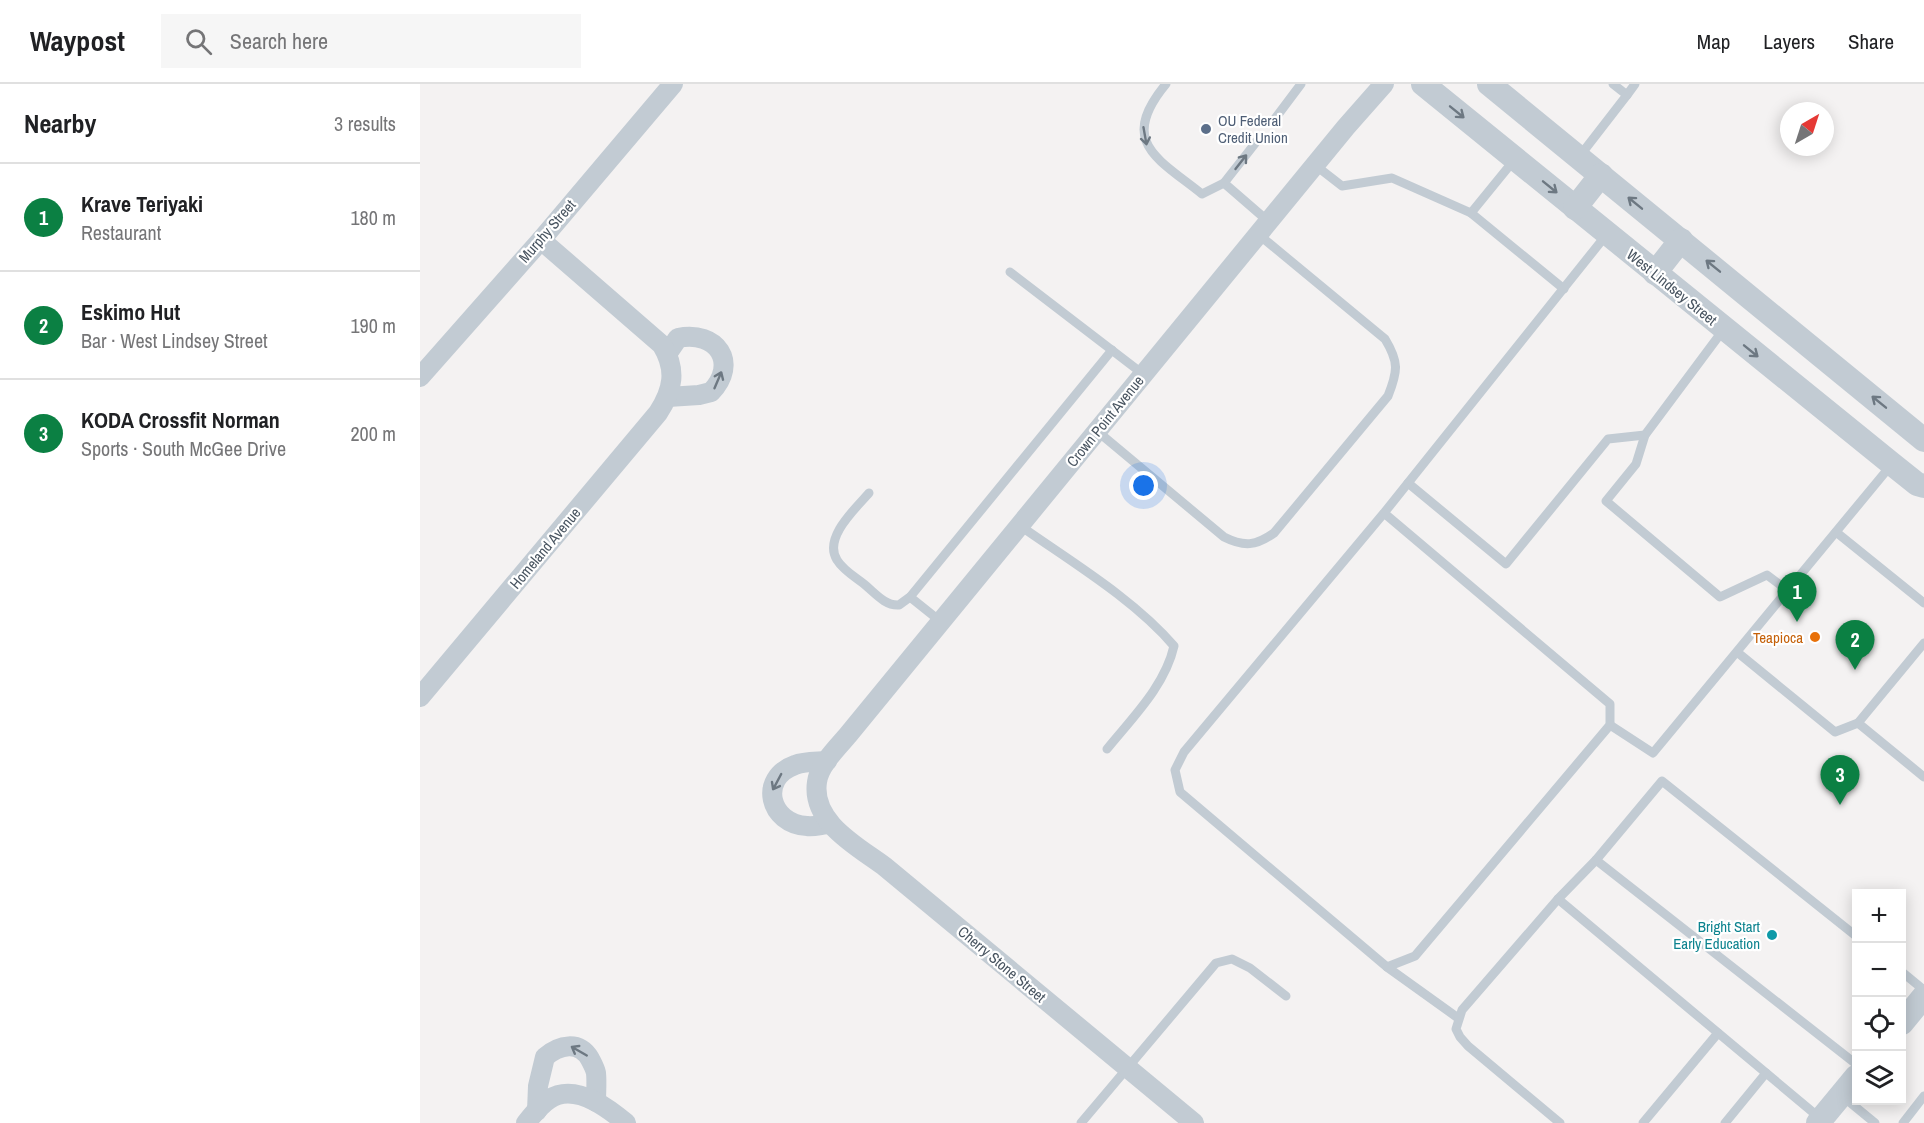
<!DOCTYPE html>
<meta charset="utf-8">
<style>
body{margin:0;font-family:"Archivo Narrow",sans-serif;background:#f6f6f6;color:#202124}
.controls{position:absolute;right:18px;bottom:18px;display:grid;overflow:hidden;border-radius:0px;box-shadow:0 3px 15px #0003}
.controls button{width:54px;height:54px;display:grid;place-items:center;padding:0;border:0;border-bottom:2px solid #e0e0e0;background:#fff;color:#202124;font:30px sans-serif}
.compass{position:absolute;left:1360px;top:18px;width:54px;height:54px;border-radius:50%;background:#fff;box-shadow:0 3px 15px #0003;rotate:39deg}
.you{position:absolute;left:724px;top:402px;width:21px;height:21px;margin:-15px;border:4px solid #fff;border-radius:50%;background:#1a73e8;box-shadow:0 0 0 9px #1a73e833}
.badge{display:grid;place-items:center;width:39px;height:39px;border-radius:50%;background:#0b8043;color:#fff;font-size:20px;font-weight:700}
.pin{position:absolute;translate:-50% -50px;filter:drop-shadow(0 2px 3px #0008)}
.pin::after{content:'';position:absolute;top:32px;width:21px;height:18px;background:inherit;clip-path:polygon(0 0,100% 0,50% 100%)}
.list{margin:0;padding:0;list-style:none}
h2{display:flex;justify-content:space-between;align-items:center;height:78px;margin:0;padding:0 24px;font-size:26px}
h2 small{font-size:20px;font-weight:400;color:#757577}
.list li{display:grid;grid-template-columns:39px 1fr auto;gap:18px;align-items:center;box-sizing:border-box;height:108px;padding:0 24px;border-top:2px solid #e0e0e0}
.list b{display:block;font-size:22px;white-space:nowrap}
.list p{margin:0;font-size:20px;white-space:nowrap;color:#757577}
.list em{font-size:20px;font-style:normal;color:#757577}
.icon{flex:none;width:33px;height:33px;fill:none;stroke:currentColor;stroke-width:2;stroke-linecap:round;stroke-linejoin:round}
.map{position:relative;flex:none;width:1504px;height:1039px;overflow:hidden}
header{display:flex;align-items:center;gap:36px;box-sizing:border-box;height:84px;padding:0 30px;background:#fff;border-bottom:2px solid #e0e0e0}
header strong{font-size:28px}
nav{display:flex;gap:33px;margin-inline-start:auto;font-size:21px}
.search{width:420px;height:54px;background:#f6f6f6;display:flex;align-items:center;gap:15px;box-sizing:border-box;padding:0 21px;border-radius:0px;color:#757577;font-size:22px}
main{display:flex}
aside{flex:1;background:#fff}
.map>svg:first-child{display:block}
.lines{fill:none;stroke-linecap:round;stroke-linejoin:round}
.service{stroke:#c2cbd3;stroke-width:9}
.minor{stroke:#c2cbd3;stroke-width:20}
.tertiary{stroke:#c2cbd3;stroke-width:24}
.oneway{stroke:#6d7882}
.service-dot{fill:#5c6f8a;stroke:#fff;stroke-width:2}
.food-dot{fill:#e8710a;stroke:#fff;stroke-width:2}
.culture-dot{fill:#0f9aa8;stroke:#fff;stroke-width:2}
.labels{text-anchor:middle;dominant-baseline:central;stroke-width:4.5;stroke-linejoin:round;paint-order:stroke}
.service-label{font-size:15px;fill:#4e5e75;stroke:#fff;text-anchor:start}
.street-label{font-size:15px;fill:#485460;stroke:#fff}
.food-label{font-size:15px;fill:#c56008;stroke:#fff;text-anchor:end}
.culture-label{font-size:15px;fill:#0d838f;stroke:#fff;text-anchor:end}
</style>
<header>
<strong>Waypost</strong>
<div class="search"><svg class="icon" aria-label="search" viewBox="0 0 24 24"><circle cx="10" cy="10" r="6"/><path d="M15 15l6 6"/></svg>Search here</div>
<nav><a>Map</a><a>Layers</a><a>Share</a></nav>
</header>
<main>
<aside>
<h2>Nearby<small>3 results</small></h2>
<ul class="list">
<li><span class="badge">1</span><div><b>Krave Teriyaki</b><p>Restaurant</p></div><em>180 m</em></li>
<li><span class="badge">2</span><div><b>Eskimo Hut</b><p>Bar · West Lindsey Street</p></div><em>190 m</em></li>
<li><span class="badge">3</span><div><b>KODA Crossfit Norman</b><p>Sports · South McGee Drive</p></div><em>200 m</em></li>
</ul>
</aside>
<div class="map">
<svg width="1504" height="1039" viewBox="0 0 1504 1039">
<rect width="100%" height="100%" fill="#f4f2f2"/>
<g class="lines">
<g class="service">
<path d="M746,0C698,58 737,74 782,110L804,99L837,57"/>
<path d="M1207,11L1215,0"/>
<path d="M854,36L881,0"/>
<path d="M1159,73L1207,11L1193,0"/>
<path d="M895,81L922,102L972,94L1051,129L1144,205"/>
<path d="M804,99L849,138"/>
<path d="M1051,129L1095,75"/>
<path d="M590,188L723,290"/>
<path d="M1304,245L1225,351L1216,380L1186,417L1300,513L1347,491L1367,506"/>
<path d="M677,347L804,453C824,463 836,462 854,449L968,312C978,287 979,278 965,255L838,150"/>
<path d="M988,399L1086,480L1188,355L1225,351"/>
<path d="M449,409C435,425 403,454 417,476C423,486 435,493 444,500C455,509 465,522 479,521L490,513L692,266"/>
<path d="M964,429L1190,620V641L995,872L967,883L760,708L755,686L764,668L964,429L1187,150"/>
<path d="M599,441C650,477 714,515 754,562C745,602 712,634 687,665"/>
<path d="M1416,448L1504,519"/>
<path d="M490,513L520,537"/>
<path d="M1504,559L1438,639L1504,693"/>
<path d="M1317,568L1415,648L1438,639"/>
<path d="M1190,641L1233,669L1472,380"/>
<path d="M1138,815L1401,1035"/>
<path d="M1436,852L1242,697L1176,776L1436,980"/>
<path d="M967,883L1038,934"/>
<path d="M1482,888L1504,906"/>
<path d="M1421,1011L1455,1039"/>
<path d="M661,1039L796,879L812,875L830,884L866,912"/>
<path d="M1140,1039L1048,962L1040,953L1036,945L1042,926L1138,815L1176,776"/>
<path d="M1223,1039L1298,949"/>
<path d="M1305,1039L1346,989"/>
<path d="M1483,1039L1504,1012"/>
</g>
<g class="minor">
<path d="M247,270L258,254C297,246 319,279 291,308L279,311L248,313"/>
<path d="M0,293L121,156L253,0"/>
<path d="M0,613L238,329C253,306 257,286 242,261L121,156"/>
<path d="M407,677C397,678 385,677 375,681C338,694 349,740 387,742C395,743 403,740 410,740"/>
<path d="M117,1027L118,1002L125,973C139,961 159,956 170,975C172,979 175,984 176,989C177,998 176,1008 176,1018"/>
<path d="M106,1039C114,1029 125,1015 138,1011C162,1004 189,1025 206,1039"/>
<path d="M774,1039L464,782C437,762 391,738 397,698C399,681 418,663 428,651L926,43L964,0"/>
</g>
<g class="tertiary">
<path d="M1003,0L1472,380L1497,400L1504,402"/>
<path d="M1069,0L1504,356"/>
<path d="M1155,124L1181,91"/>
<path d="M1235,189L1261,156"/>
<path d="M1482,939L1504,912"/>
<path d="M1398,1039L1436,993"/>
</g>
</g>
<defs><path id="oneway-shaft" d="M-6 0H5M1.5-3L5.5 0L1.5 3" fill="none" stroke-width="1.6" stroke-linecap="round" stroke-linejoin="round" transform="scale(1.5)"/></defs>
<g class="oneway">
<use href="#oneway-shaft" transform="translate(1037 28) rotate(39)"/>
<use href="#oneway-shaft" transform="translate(725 52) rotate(80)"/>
<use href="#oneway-shaft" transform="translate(821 78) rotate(-52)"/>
<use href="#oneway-shaft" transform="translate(1130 103) rotate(39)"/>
<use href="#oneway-shaft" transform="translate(1215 119) rotate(-141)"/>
<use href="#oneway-shaft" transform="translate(1293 182) rotate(-141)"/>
<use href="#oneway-shaft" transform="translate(1331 267) rotate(39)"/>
<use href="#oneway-shaft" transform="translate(298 296) rotate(-67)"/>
<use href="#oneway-shaft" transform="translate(1459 318) rotate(-141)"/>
<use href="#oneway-shaft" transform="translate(357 698) rotate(118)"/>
<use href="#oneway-shaft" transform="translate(159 967) rotate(-150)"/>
</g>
<circle class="service-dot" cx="786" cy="45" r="6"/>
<circle class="food-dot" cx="1395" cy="553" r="6"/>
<circle class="culture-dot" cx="1352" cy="851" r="6"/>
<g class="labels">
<g class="service-label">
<text x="798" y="36">OU Federal<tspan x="798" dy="17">Credit Union</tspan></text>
</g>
<g class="street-label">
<text transform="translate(127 147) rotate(-49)">Murphy Street</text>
<text transform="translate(1252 203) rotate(39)">West Lindsey Street</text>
<text transform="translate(685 337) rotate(-51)">Crown Point Avenue</text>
<text transform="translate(125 464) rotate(-50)">Homeland Avenue</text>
<text transform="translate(582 880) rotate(40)">Cherry Stone Street</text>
</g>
<g class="food-label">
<text x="1383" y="553">Teapioca</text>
</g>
<g class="culture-label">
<text x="1340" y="842">Bright Start<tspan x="1340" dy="17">Early Education</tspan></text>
</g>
</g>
</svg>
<div class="controls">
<button>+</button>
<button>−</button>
<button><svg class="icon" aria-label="locate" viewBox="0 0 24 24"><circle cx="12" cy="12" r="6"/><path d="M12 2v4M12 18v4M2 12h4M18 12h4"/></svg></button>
<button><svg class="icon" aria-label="layers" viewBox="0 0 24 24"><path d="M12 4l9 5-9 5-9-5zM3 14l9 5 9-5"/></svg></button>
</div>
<svg class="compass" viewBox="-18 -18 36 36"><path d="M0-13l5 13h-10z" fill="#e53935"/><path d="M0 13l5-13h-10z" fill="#757577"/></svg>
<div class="you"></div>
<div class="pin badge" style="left:1377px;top:538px">1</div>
<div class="pin badge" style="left:1435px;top:586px">2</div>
<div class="pin badge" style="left:1420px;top:721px">3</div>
</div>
</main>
